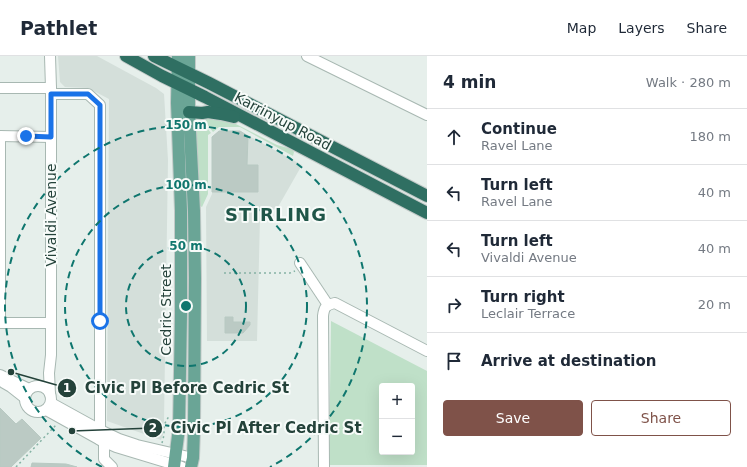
<!DOCTYPE html>
<meta charset="utf-8">
<style>
body{margin:0;font-family:"DejaVu Sans",sans-serif;background:#f2f2f3;color:#1f2937}
.controls{position:absolute;right:12px;bottom:12px;display:grid;overflow:hidden;border-radius:4px;box-shadow:0 4px 16px #0002}
.controls button{width:36px;height:36px;display:grid;place-items:center;padding:0;border:0;border-bottom:1px solid #e0e1e3;background:#fff;color:#1f2937;font:20px sans-serif}
.stop{position:absolute;width:12px;height:12px;margin:-9px;border:3px solid #1a73e8;border-radius:50%;background:#fff}
.stop.end{background:#1a73e8;border-color:#fff;box-shadow:0 1px 4px #0008}
.list{margin:0;padding:0;list-style:none}
h2{display:flex;justify-content:space-between;align-items:center;height:52px;margin:0;padding:0 16px;font-size:17px}
h2 small{font-size:13px;font-weight:400;color:#747a83}
.list li{display:grid;grid-template-columns:26px 1fr auto;gap:12px;align-items:center;box-sizing:border-box;height:56px;padding:0 16px;border-top:1px solid #e0e1e3}
.list b{display:block;font-size:15px;white-space:nowrap}
.list p{margin:0;font-size:13px;white-space:nowrap;color:#747a83}
.list em{font-size:13px;font-style:normal;color:#747a83}
.actions{display:flex;gap:8px;padding:12px 16px}
.actions a{flex:1;padding:9px 0;border:1px solid #7f5249;border-radius:4px;text-align:center;font-size:14px;color:#7f5249}
.actions .main{background:#7f5249;color:#fff}
.icon{flex:none;width:22px;height:22px;fill:none;stroke:currentColor;stroke-width:2;stroke-linecap:round;stroke-linejoin:round}
.map{position:relative;flex:none;width:427px;height:411px;overflow:hidden}
header{display:flex;align-items:center;gap:24px;box-sizing:border-box;height:56px;padding:0 20px;background:#fff;border-bottom:1px solid #e0e1e3}
header strong{font-size:19px}
nav{display:flex;gap:22px;margin-inline-start:auto;font-size:14px}
main{display:flex}
aside{flex:1;background:#fff}
.map>svg:first-child{display:block}
.built{fill:#d4dfda}
.green{fill:#bfe0c8;fill-rule:evenodd}
.building{fill:#bbcac4;stroke:#b8c9c2}
.lines{fill:none;stroke-linecap:round;stroke-linejoin:round}
.minor-casing{stroke:#a8b8b2;stroke-width:12}
.major-casing{stroke:#c2cac8;stroke-width:14}
.highway-casing{stroke:#c2cac8;stroke-width:14}
.path{stroke:#86b3a5;stroke-width:1.5;stroke-dasharray:2 3;stroke-linecap:butt}
.minor{stroke:#fff;stroke-width:10}
.major{stroke:#6aa596;stroke-width:12}
.highway{stroke:#2f6f62;stroke-width:12}
.route{stroke:#1a73e8;stroke-width:5}
.ring{fill:none;stroke:#0f766e;stroke-width:2;stroke-dasharray:7 5}
.labels{text-anchor:middle;dominant-baseline:central;stroke-width:4;stroke-linejoin:round;paint-order:stroke}
.street-label{font-size:14px;fill:#24423a;stroke:#f7fbf9}
.district-label{font-size:18px;font-weight:bold;letter-spacing:1px;fill:#1f5548;stroke:#f7fbf9}
.centre{fill:#0f766e;stroke:#f7fbf9;stroke-width:2}
.ring-label{font-size:12px;text-anchor:middle;font-weight:bold;fill:#0f766e;stroke:#f7fbf9;stroke-width:4;stroke-linejoin:round;paint-order:stroke}
.leader{fill:none;stroke:#24423a;stroke-width:1.5}
.callout-dot{fill:#24423a;stroke:#f7fbf9;stroke-width:1.5}
.mark-label{font-size:12px;text-anchor:middle;font-weight:bold;fill:#fff}
.callout-label{font-size:15px;text-anchor:middle;font-weight:bold;fill:#24423a;stroke:#f7fbf9;stroke-width:4;stroke-linejoin:round;paint-order:stroke}
</style>
<header>
<strong>Pathlet</strong>
<nav><a>Map</a><a>Layers</a><a>Share</a></nav>
</header>
<main>
<div class="map">
<svg width="427" height="411" viewBox="0 0 427 411">
<rect width="100%" height="100%" fill="#e6efeb"/>
<g class="built">
<path d="M58,0H97L156,32L164,38L168,104L164,365L163,369V379L161,384L107,365L109,43L88,32L65,31L60,26Z"/>
<path d="M219,75H240L302,109L278,151L260,162L257,285H207L206,151L212,138V81Z"/>
</g>
<g class="green">
<path d="M204,60L228,64L277,89L292,93L294,96L293,100L240,71H219L213,76L207,68Z"/>
<path d="M200,63L211,77L208,79V138L202,151L199,149L194,75Z"/>
<path d="M331,265L427,315V409H329ZM382,330H412V396H382Z"/>
</g>
<g class="building">
<path d="M219,75H240L248,80L247,109H258V136H212V81Z"/>
<path d="M225,261H233V266H250V269L243,277H225Z"/>
<path d="M0,352L16,368L22,363L41,382L11,411H0Z"/>
<path d="M32,407L66,408L77,411H31Z"/>
</g>
<g class="lines">
<defs>
<g id="minor">
<path d="M50,0L51,32V299L49,317L50,338"/>
<path d="M307,0L427,59"/>
<path d="M0,32H51"/>
<path d="M51,38H88L100,49V384"/>
<path d="M0,80L51,81"/>
<path d="M300,207L328,249"/>
<path d="M0,267V80"/>
<path d="M0,267H50"/>
<path d="M0,319L29,333"/>
<path d="M4,327L11,331L25,342"/>
<circle cx="38" cy="343" r="13"/>
<path d="M51,347L100,374L119,383L137,389L193,402"/>
<path d="M46,354L100,384L116,391L182,411"/>
<path d="M104,386V403L112,411"/>
<path d="M324,411L323,260C324,251 326,249 335,247L427,295"/>
</g>
<g id="major">
<path d="M189,0V56L194,155L195,222L194,373L193,402L191,411"/>
<path d="M174,411L179,372L181,258V155L177,47L178,0"/>
</g>
<g id="highway">
<path d="M126,0L162,20L205,41L427,157"/>
<path d="M154,0L209,27L427,140"/>
<path d="M189,56L202,57L208,56L221,58L234,61"/>
</g>
</defs>
<use href="#minor" class="minor-casing"/>
<use href="#major" class="major-casing"/>
<use href="#highway" class="highway-casing"/>
<g class="path">
<path d="M224,217H290L295,215"/>
<path d="M162,387L164,379V369L169,360"/>
<path d="M16,411L56,369"/>
</g>
<use href="#minor" class="minor"/>
<use href="#major" class="major"/>
<use href="#highway" class="highway"/>
</g>
<g class="lines">
<path class="route" d="M26,80L51,81V38H88L100,49V265"/>
</g>
<g class="ring">
<circle cx="186" cy="250" r="60"/>
<circle cx="186" cy="250" r="121"/>
<path d="M102 411A181 181 0 1 1 270 411"/>
</g>
<g class="labels">
<g class="street-label">
<text transform="translate(283 65) rotate(28)">Karrinyup Road</text>
<text transform="translate(51 159) rotate(-90)">Vivaldi Avenue</text>
<text transform="translate(166 254) rotate(-90)">Cedric Street</text>
</g>
<g class="district-label">
<text x="276" y="158">STIRLING</text>
</g>
</g>
<circle cx="186" cy="250" r="6" class="centre"/>
<g class="ring-label">
<text x="186" y="73">150 m</text>
<text x="186" y="133">100 m</text>
<text x="186" y="194">50 m</text>
</g>
<path class="leader" d="M11 316L67 332M72 375L153 372"/>
<g class="callout-dot">
<circle cx="11" cy="316" r="4"/>
<circle cx="72" cy="375" r="4"/>
<circle cx="67" cy="332" r="10"/>
<circle cx="153" cy="372" r="10"/>
</g>
<g class="mark-label">
<text x="67" y="336">1</text>
<text x="153" y="376">2</text>
</g>
<g class="callout-label">
<text x="187" y="337">Civic Pl Before Cedric St</text>
<text x="266" y="377">Civic Pl After Cedric St</text>
</g>
</svg>
<div class="controls">
<button>+</button>
<button>−</button>
</div>
<div class="stop" style="left:100px;top:265px"></div>
<div class="stop end" style="left:26px;top:80px"></div>
</div>
<aside>
<h2>4 min<small>Walk · 280 m</small></h2>
<ul class="list">
<li><svg class="icon" aria-label="ahead" viewBox="0 0 24 24"><path d="M12 20V5M6 11l6-6 6 6"/></svg><div><b>Continue</b><p>Ravel Lane</p></div><em>180 m</em></li>
<li><svg class="icon" aria-label="left" viewBox="0 0 24 24"><path d="M17 20v-9H6M10 6l-5 5 5 5"/></svg><div><b>Turn left</b><p>Ravel Lane</p></div><em>40 m</em></li>
<li><svg class="icon" aria-label="left" viewBox="0 0 24 24"><path d="M17 20v-9H6M10 6l-5 5 5 5"/></svg><div><b>Turn left</b><p>Vivaldi Avenue</p></div><em>40 m</em></li>
<li><svg class="icon" aria-label="right" viewBox="0 0 24 24"><path d="M7 20v-9h11M14 6l5 5-5 5"/></svg><div><b>Turn right</b><p>Leclair Terrace</p></div><em>20 m</em></li>
<li><svg class="icon" aria-label="arrive" viewBox="0 0 24 24"><path d="M6 21V4h12l-3 4 3 4H6"/></svg><div><b>Arrive at destination</b></div></li>
</ul>
<div class="actions"><a class="main">Save</a><a>Share</a></div>
</aside>
</main>
